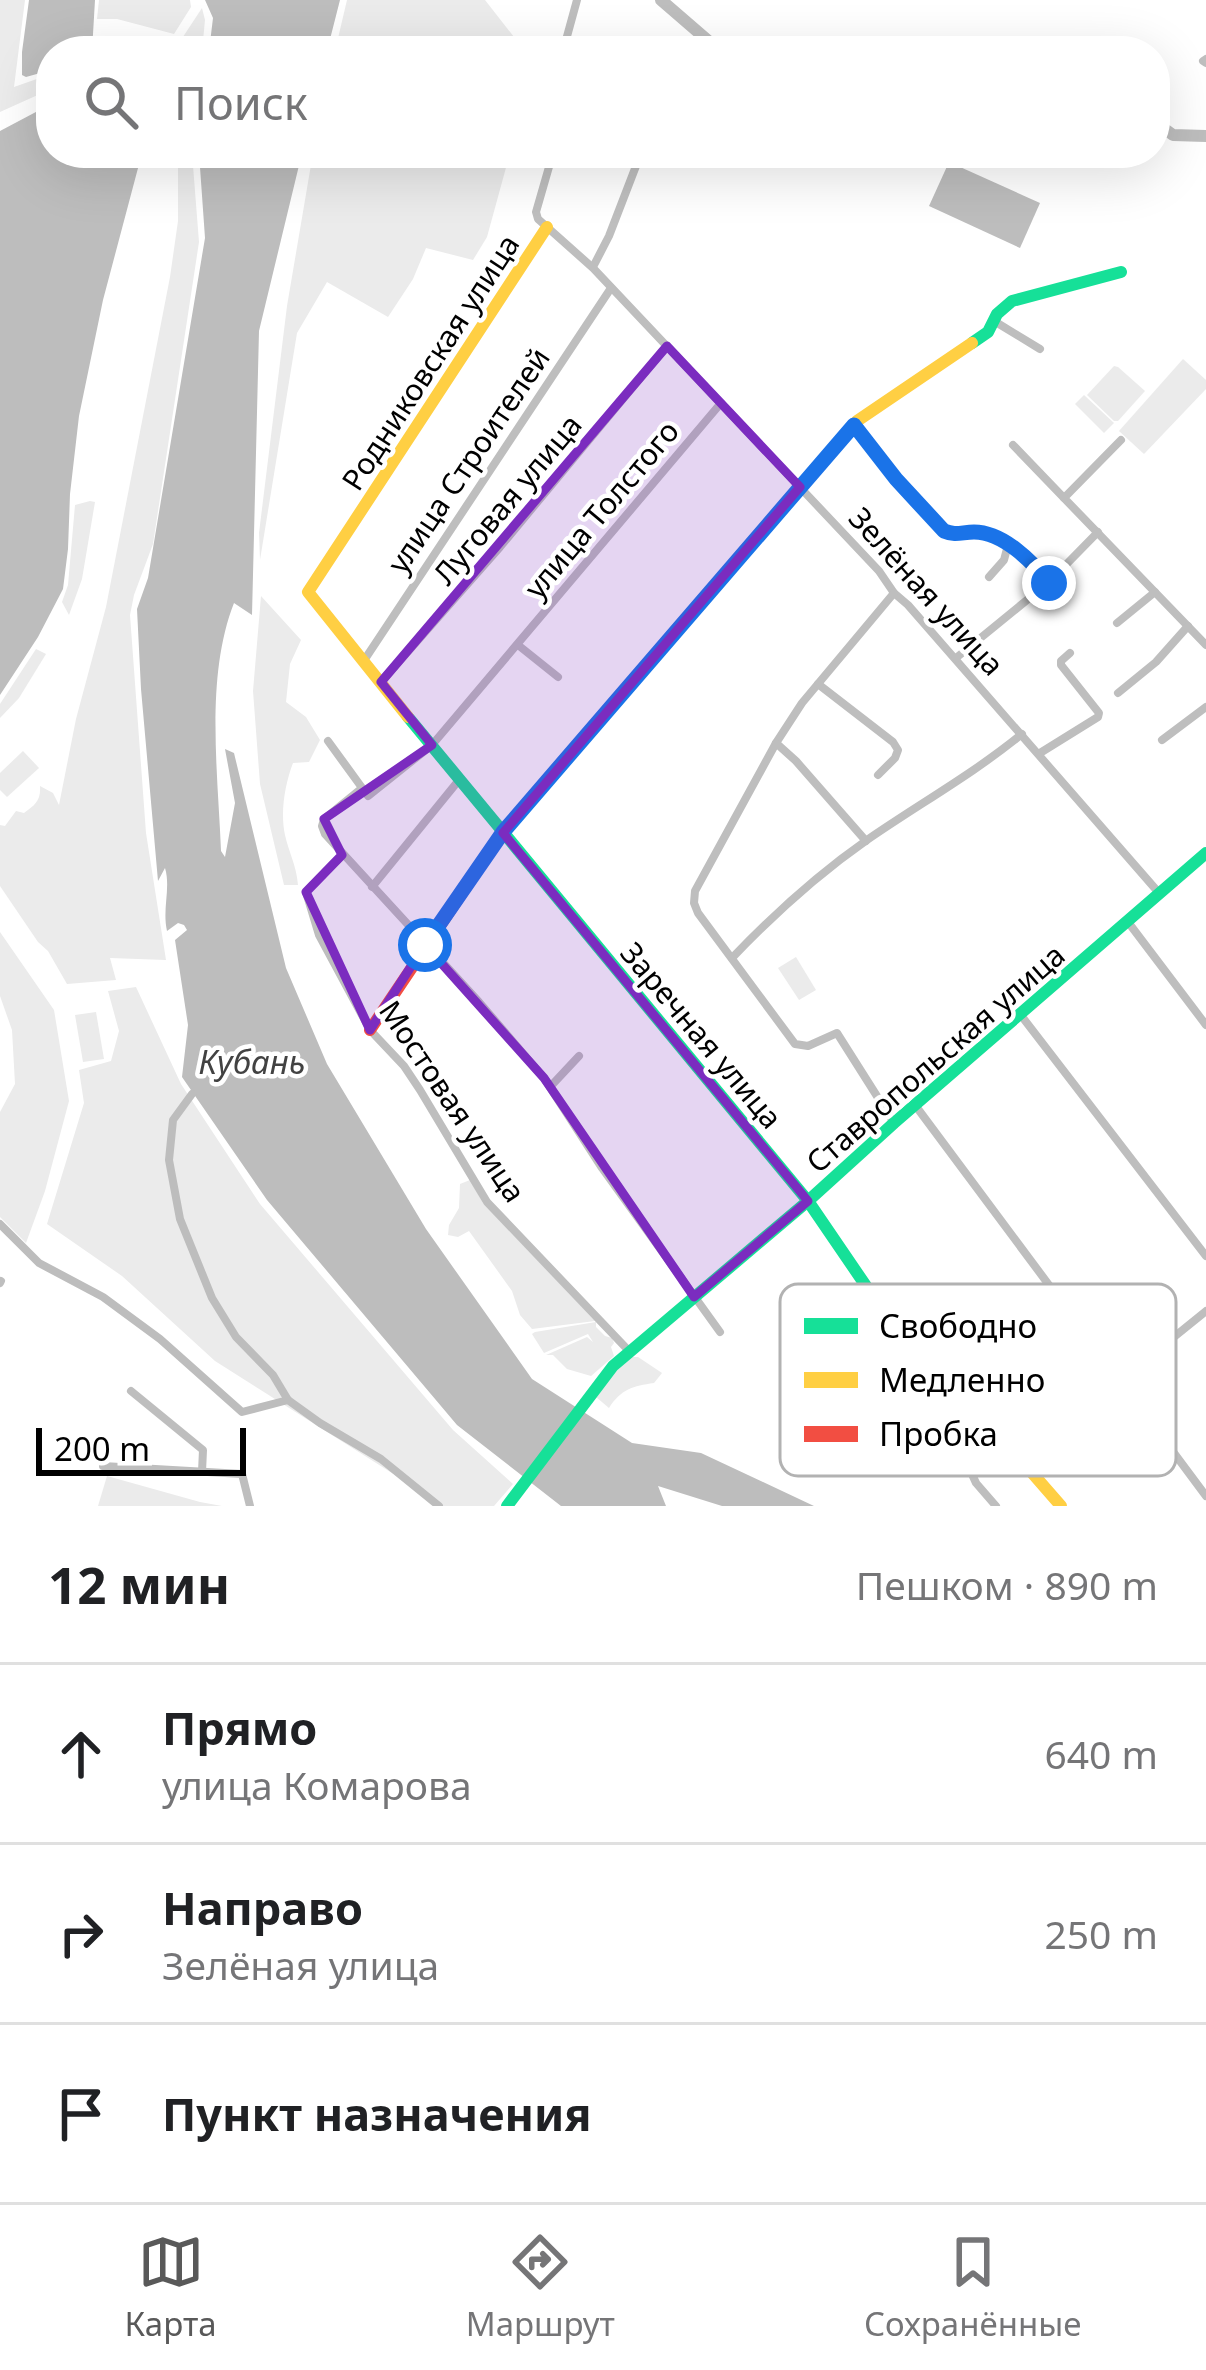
<!DOCTYPE html>
<html lang="ru">
<meta charset="utf-8">
<style>
body{margin:0;font-family:"Noto Sans",sans-serif;background:#f6f6f6;color:#202124}
.scale{position:absolute;left:36px;bottom:30px;width:210px;box-sizing:border-box;padding-left:12px;border:6px solid #000;border-top:0;font-size:33px;line-height:42px;white-space:nowrap;color:#000;-webkit-text-stroke:9px #fff;paint-order:stroke}
.stop{position:absolute;width:36px;height:36px;margin:-27px;border:9px solid #1a73e8;border-radius:50%;background:#fff}
.stop.end{background:#1a73e8;border-color:#fff;box-shadow:0 3px 12px #0008}
.list{margin:0;padding:0;list-style:none}
h2{display:flex;justify-content:space-between;align-items:center;height:156px;margin:0;padding:0 48px;font-size:51px}
h2 small{font-size:39px;font-weight:400;color:#757577}
.list li{display:grid;grid-template-columns:78px 1fr auto;gap:36px;align-items:center;box-sizing:border-box;height:180px;padding:0 48px;border-top:3px solid #e0e0e0}
.list b{display:block;font-size:45px;white-space:nowrap}
.list p{margin:0;font-size:39px;white-space:nowrap;color:#757577}
.list em{font-size:39px;font-style:normal;color:#757577}
.icon{flex:none;width:66px;height:66px;fill:none;stroke:currentColor;stroke-width:2;stroke-linecap:round;stroke-linejoin:round}
.map{position:relative;flex:none;width:1206px;height:1506px;overflow:hidden}
.search{position:absolute;background:#fff;box-shadow:0 12px 48px #0002;left:36px;right:36px;top:36px;height:132px;display:flex;align-items:center;gap:30px;box-sizing:border-box;padding:0 42px;border-radius:48px;color:#757577;font-size:45px}
.sheet{height:696px;background:#fff}
nav{display:flex;justify-content:space-around;align-items:center;box-sizing:border-box;height:168px;border-top:3px solid #e0e0e0;background:#fff;font-size:33px;color:#757577}
nav a{display:grid;justify-items:center;gap:6px}
nav .on{color:#595959}
.map>svg:first-child{display:block}
.green{fill:#ebebeb}
.water{fill:#bdbdbd}
.lines{fill:none;stroke-linecap:round;stroke-linejoin:round}
.canal{stroke:#bdbdbd;stroke-width:8}
.river{stroke:#bdbdbd;stroke-width:12}
.street{stroke:#bebebe;stroke-width:8}
.fast{stroke:#16e098;stroke-width:12}
.slow{stroke:#ffcf43;stroke-width:12}
.jam{stroke:#f24e42;stroke-width:12}
.route{stroke:#1a73e8;stroke-width:15}
.marked{fill:#7b2cbf;fill-opacity:0.2;stroke:#7b2cbf;stroke-width:9;stroke-linejoin:round}
.labels{text-anchor:middle;dominant-baseline:central;stroke-width:9;stroke-linejoin:round;paint-order:stroke}
.street-label{font-size:30px;fill:#000;stroke:#fff}
.water-label{font-size:33px;font-style:italic;fill:#424242;stroke:#fff}
.key{fill:#fff;stroke:#b2b2b2;stroke-width:3}
.key-label{font-size:33px;fill:#000}
</style>
<div class="map">
<svg width="1206" height="1506" viewBox="0 0 1206 1506">
<rect width="100%" height="100%" fill="#fff"/>
<g class="green">
<path d="M0,0H25L14,87L51,74V89L0,112Z"/>
<path d="M99,0H190L191,7L174,34L117,19H97Z"/>
<path d="M347,0H485L525,51H335Z"/>
<path d="M202,8L205,20L202,51H177V46Z"/>
<path d="M178,153H192L199,242L153,544L134,595L130,615L146,833L166,960L110,958L116,980L67,984L48,951L38,942L0,886V825L5,826L16,811L24,813C35,805 41,801 40,786L53,793L59,805L76,719L106,607L170,277L178,221Z"/>
<path d="M313,153H510L487,237L473,260L426,248L413,279L388,317L327,282L297,333L260,560L259,533L287,306Z"/>
<path d="M1183,359L1206,380V389L1144,454L1119,431Z"/>
<path d="M1114,366L1118,367L1145,391L1118,421H1114L1087,395Z"/>
<path d="M1084,395L1114,423L1104,433L1075,404Z"/>
<path d="M90,501L95,502L82,579L69,615L62,602L68,585L75,505Z"/>
<path d="M261,596L301,640L290,664L286,702L306,717L320,740L309,762L293,763C285,784 280,812 285,835C289,853 296,864 298,885H284L260,784L253,691Z"/>
<path d="M36,649L46,654L19,698L0,718V704Z"/>
<path d="M23,751L39,768L7,797L0,790V773Z"/>
<path d="M0,932L54,1010L69,1101L45,1191L26,1243L0,1217V1112L15,1084L12,1030L0,996Z"/>
<path d="M796,957L816,990L799,1000L778,968Z"/>
<path d="M136,987L181,1084L260,1204L453,1430L513,1484L494,1506H444L215,1361L122,1276L47,1224L84,1103L79,1070L111,1061L119,1031L108,991Z"/>
<path d="M96,1012L104,1059L83,1062L75,1015Z"/>
<path d="M470,1180L483,1203L595,1321L532,1329L520,1315L512,1291L469,1231L458,1237L448,1235L449,1225L459,1208L460,1184Z"/>
<path d="M596,1322V1327L605,1336L612,1338L614,1343L611,1347L614,1356L591,1376L567,1369L553,1355H546L587,1337L593,1342L588,1334L544,1353L532,1334L535,1332Z"/>
<path d="M631,1357H638L662,1373L654,1383C633,1386 621,1389 609,1408L596,1397L612,1375Z"/>
<path d="M107,1476L200,1502L222,1506H98Z"/>
</g>
<g class="water">
<path d="M29,0H95L92,51H51V70L26,77L22,75V52Z"/>
<path d="M205,0H340L327,51H209L213,18Z"/>
<path d="M51,104V153H142L103,300L79,416L70,494L68,549L63,589L38,637L0,695V131Z"/>
<path d="M199,153H302L259,331L252,615L234,603C205,677 218,773 221,851L225,857L235,803L225,749L234,753L286,968L327,1064L426,1229L532,1379L632,1443L701,1453L814,1506H722L658,1486L666,1506H561L457,1425L267,1200L182,1077L188,1025L175,940L187,930L184,925L178,923L167,931C162,909 171,888 165,868L158,881L141,689L137,609L148,578L205,238Z"/>
<path d="M949,162L1040,203L1020,248L929,206Z"/>
</g>
<g class="lines">
<g class="canal">
<path d="M0,1224L39,1263L103,1297L160,1339L242,1412L288,1400L273,1375L236,1337L212,1298L180,1219L169,1160L173,1120L192,1094"/>
<path d="M288,1400L320,1423L381,1459L439,1506"/>
</g>
<g class="river">
<path d="M661,0L720,51"/>
<path d="M1155,122L1173,135L1206,136"/>
</g>
<g class="street">
<path d="M563,51L577,0"/>
<path d="M1206,59L1203,61L1206,63"/>
<path d="M553,153L536,212L538,219L593,268L879,571L894,593L908,605L1159,893"/>
<path d="M593,267L609,236L641,153"/>
<path d="M994,321L1040,349"/>
<path d="M854,425L896,479L944,531C956,536 961,532 974,532C1003,532 1033,561 1049,582"/>
<path d="M1121,440L1064,498L1206,645"/>
<path d="M1013,445L1064,498"/>
<path d="M989,577L1004,560L1008,545"/>
<path d="M894,593L802,703L776,743L695,891L694,903L698,913L795,1044L808,1046L837,1033L894,1123"/>
<path d="M1117,623L1155,592"/>
<path d="M518,645L558,677"/>
<path d="M956,658L1049,582L1098,532"/>
<path d="M365,659L611,288"/>
<path d="M381,682L500,547L667,346"/>
<path d="M818,684L893,742L898,750L895,758L878,775"/>
<path d="M1118,693L1156,662L1188,626"/>
<path d="M1162,740L1206,707"/>
<path d="M328,741L368,796L432,745L721,403"/>
<path d="M776,743L796,761L866,841"/>
<path d="M1040,753L1098,717L1099,713L1061,665V661L1070,653"/>
<path d="M362,788L324,819L322,826L325,834L479,1002L544,1078L602,1168L720,1332"/>
<path d="M342,855L306,892L319,935L370,1030L404,1066L420,1090L487,1202L629,1351"/>
<path d="M372,887L459,780"/>
<path d="M1128,922L1206,1025"/>
<path d="M732,958C774,914 817,875 867,840C919,804 973,774 1022,734"/>
<path d="M1020,1014L1206,1256"/>
<path d="M550,1087L579,1056"/>
<path d="M915,1105L1206,1496"/>
<path d="M0,1283L1,1281"/>
<path d="M1122,1379L1206,1311"/>
<path d="M131,1391L203,1450L202,1472"/>
<path d="M103,1466L242,1474L250,1506"/>
<path d="M996,1506L976,1483L971,1472C992,1431 1065,1387 1103,1358"/>
</g>
<g class="fast">
<path d="M972,343L988,332L997,314L1012,301L1121,272"/>
<path d="M408,717L808,1201L909,1349L945,1384"/>
<path d="M507,1506L613,1366L808,1201L894,1123L1206,853"/>
</g>
<g class="slow">
<path d="M610,708L857,421L972,343"/>
<path d="M408,717L308,592L547,227"/>
<path d="M945,1384L1000,1436L1061,1506"/>
</g>
<path class="jam" d="M370,1030L503,832L610,708"/>
</g>
<g class="lines">
<path class="route" d="M425,945L503,832L854,425L896,479L944,531C956,536 962,532 974,532C1003,532 1033,562 1049,583"/>
</g>
<path class="marked" d="M667,346L800,487L503,833L808,1201L694,1297L544,1078L425,945L370,1030L306,892L342,855L324,819L432,745L381,682Z"/>
<g class="labels">
<g class="street-label">
<text transform="translate(430 362) rotate(-57)">Родниковская улица</text>
<text transform="translate(468 460) rotate(-56)">улица Строителей</text>
<text transform="translate(507 499) rotate(-50)">Луговая улица</text>
<text transform="translate(601 509) rotate(-50)">улица Толстого</text>
<text transform="translate(927 591) rotate(48)">Зелёная улица</text>
<text transform="translate(702 1035) rotate(50)">Заречная улица</text>
<text transform="translate(935 1058) rotate(-41)">Ставропольская улица</text>
<text transform="translate(453 1101) rotate(56)">Мостовая улица</text>
</g>
<g class="water-label">
<text x="252" y="1061">Кубань</text>
</g>
</g>
<rect x="780" y="1284" width="396" height="192" rx="18" class="key"/>
<rect x="804" y="1318" width="54" height="16" fill="#16e098"/>
<rect x="804" y="1372" width="54" height="16" fill="#ffcf43"/>
<rect x="804" y="1426" width="54" height="16" fill="#f24e42"/>
<g class="key-label">
<text x="879" y="1338">Свободно</text>
<text x="879" y="1392">Медленно</text>
<text x="879" y="1446">Пробка</text>
</g>
</svg>
<div class="scale">200 m</div>
<div class="stop" style="left:425px;top:945px"></div>
<div class="stop end" style="left:1049px;top:583px"></div>
<div class="search"><svg class="icon" aria-label="search" viewBox="0 0 24 24"><circle cx="10" cy="10" r="6"/><path d="M15 15l6 6"/></svg>Поиск</div>
</div>
<section class="sheet">
<h2>12 мин<small>Пешком · 890 m</small></h2>
<ul class="list">
<li><svg class="icon" aria-label="ahead" viewBox="0 0 24 24"><path d="M12 20V5M6 11l6-6 6 6"/></svg><div><b>Прямо</b><p>улица Комарова</p></div><em>640 m</em></li>
<li><svg class="icon" aria-label="right" viewBox="0 0 24 24"><path d="M7 20v-9h11M14 6l5 5-5 5"/></svg><div><b>Направо</b><p>Зелёная улица</p></div><em>250 m</em></li>
<li><svg class="icon" aria-label="arrive" viewBox="0 0 24 24"><path d="M6 21V4h12l-3 4 3 4H6"/></svg><div><b>Пункт назначения</b></div></li>
</ul>
</section>
<nav>
<a class="on"><svg class="icon" aria-label="map" viewBox="0 0 24 24"><path d="M3 6l6-2 6 2 6-2v14l-6 2-6-2-6 2zM9 4v14M15 6v14"/></svg>Карта</a>
<a><svg class="icon" aria-label="directions" viewBox="0 0 24 24"><path d="M12 3l9 9-9 9-9-9zM9 14v-3h6M13 9l2 2-2 2"/></svg>Маршрут</a>
<a><svg class="icon" aria-label="saved" viewBox="0 0 24 24"><path d="M7 4h10v16l-5-4-5 4z"/></svg>Сохранённые</a>
</nav>
